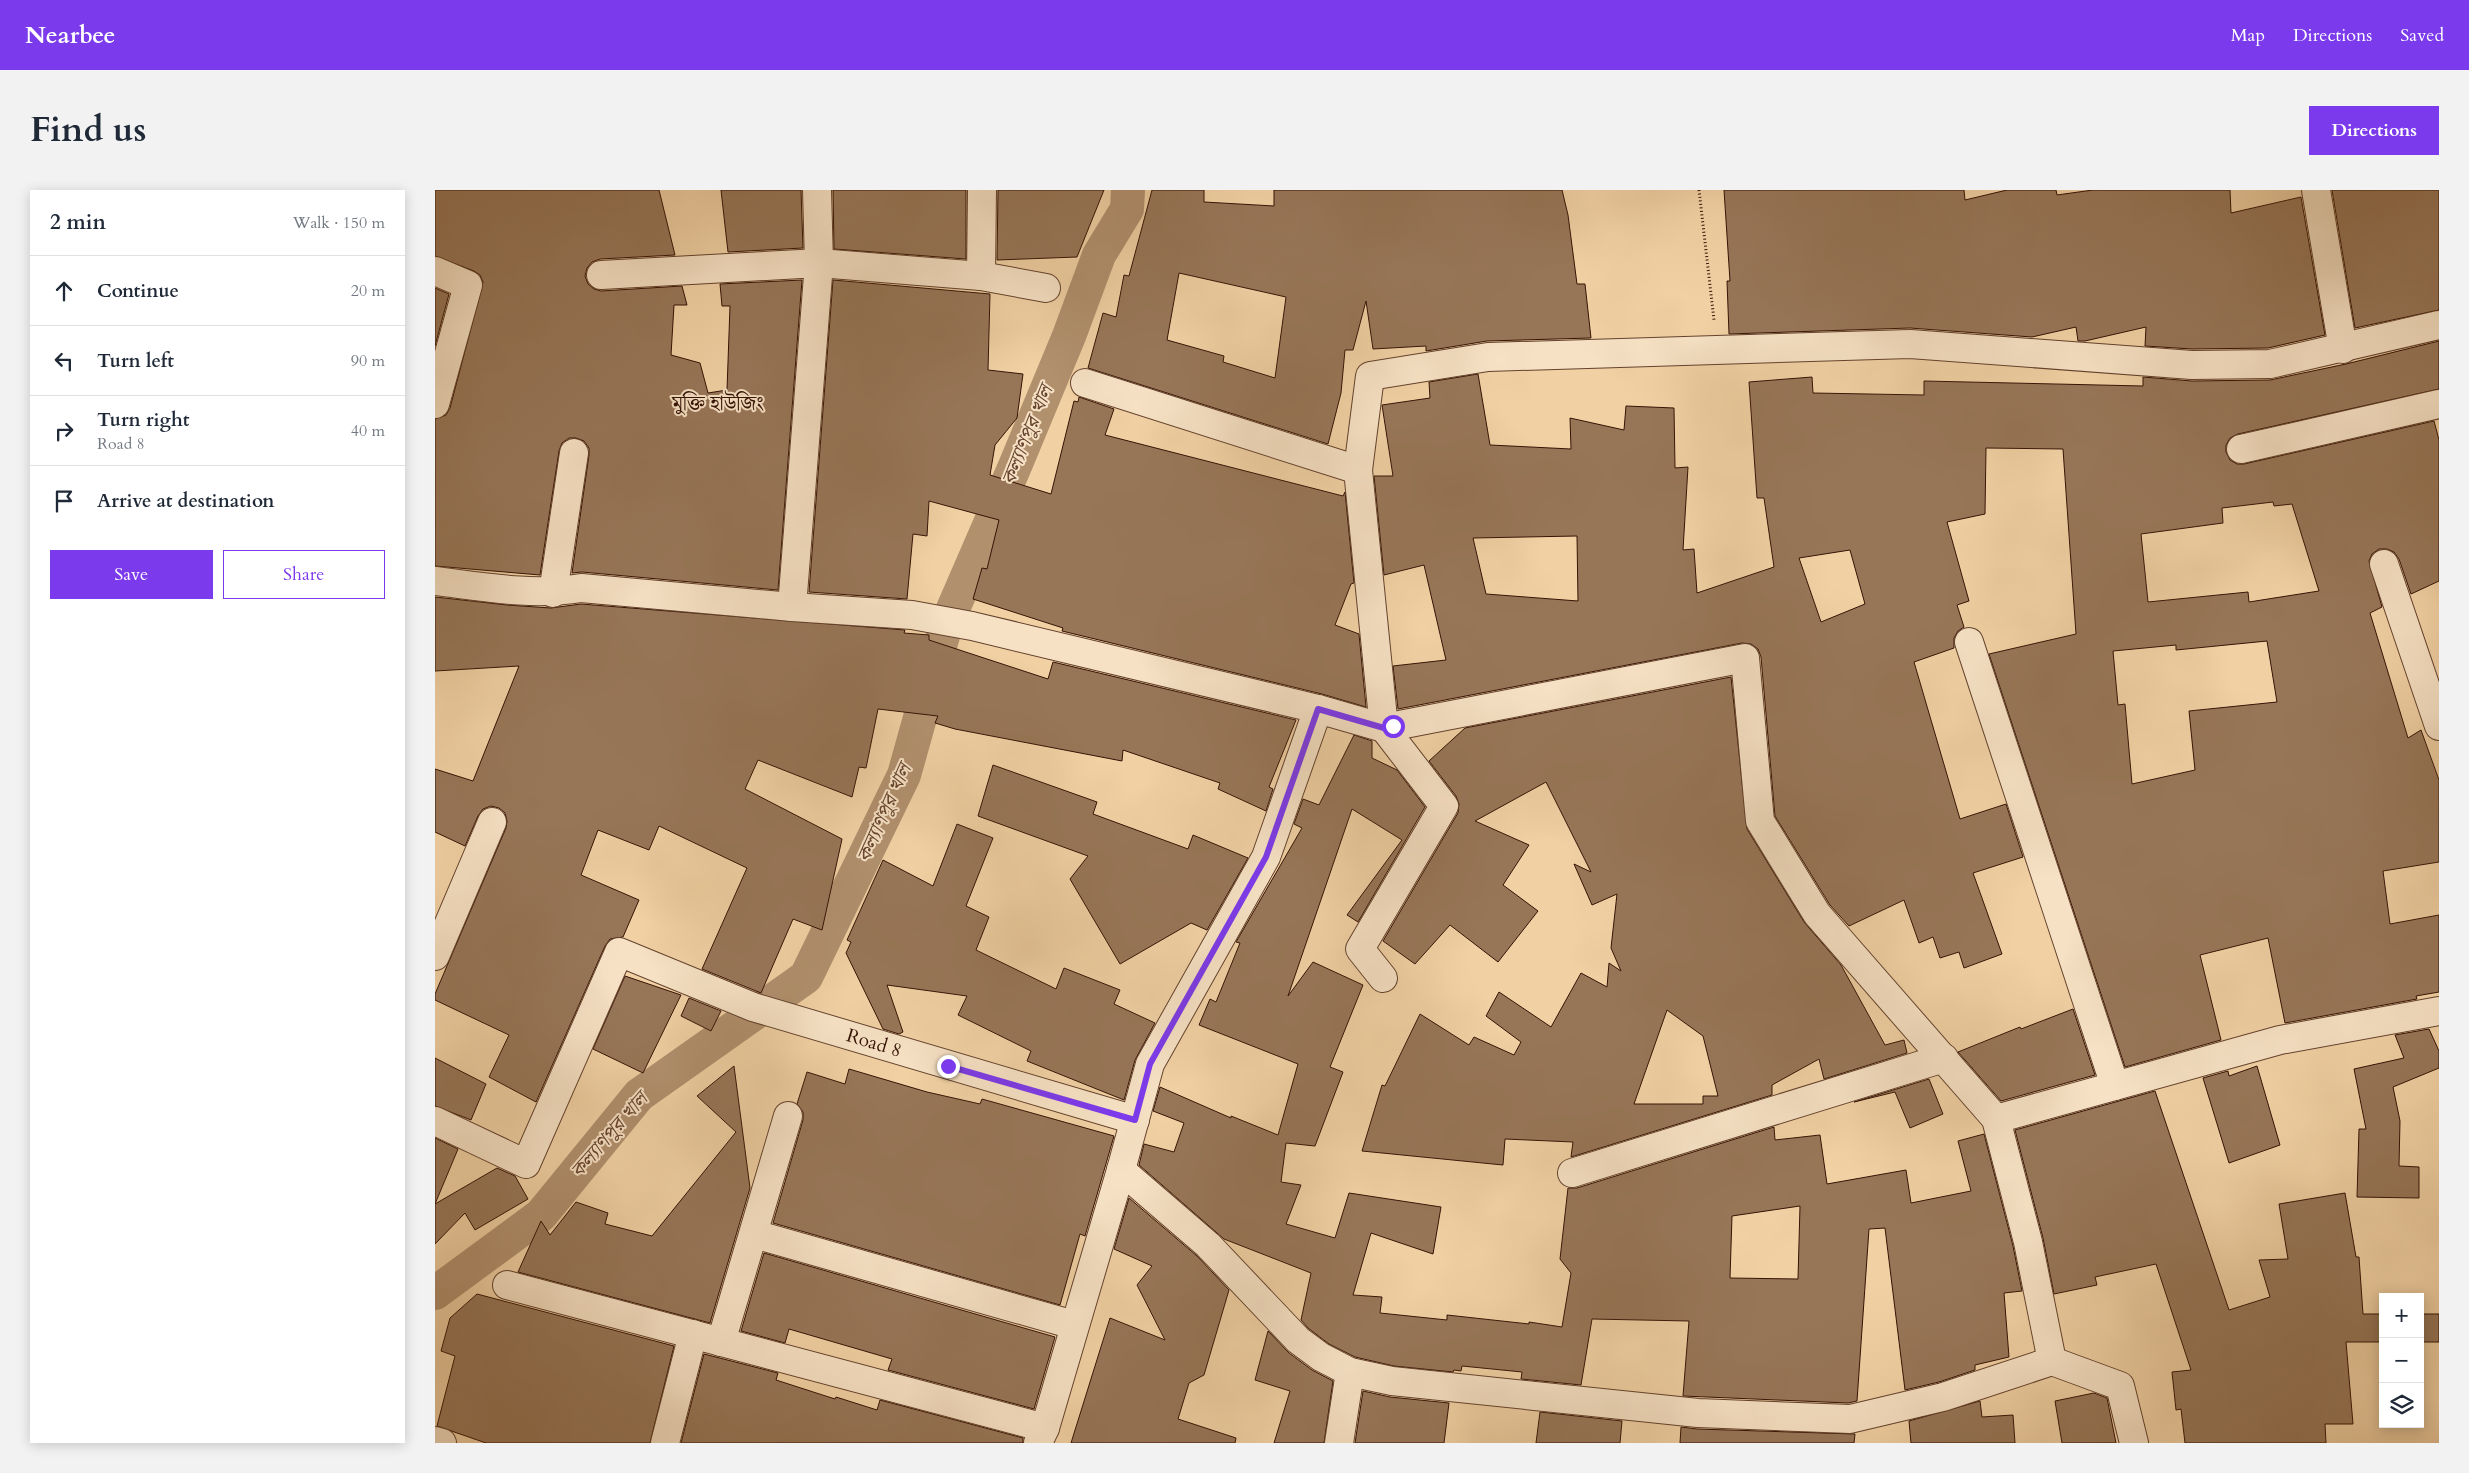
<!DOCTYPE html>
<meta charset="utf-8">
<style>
body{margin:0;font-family:Cardo,"Noto Serif Bengali",serif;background:#f2f2f3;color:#1f2937}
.controls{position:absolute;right:15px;bottom:15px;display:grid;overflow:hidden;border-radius:0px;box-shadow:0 2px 12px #0003}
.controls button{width:45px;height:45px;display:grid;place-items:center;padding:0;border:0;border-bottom:1px solid #e0e1e3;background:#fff;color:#1f2937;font:25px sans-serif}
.stop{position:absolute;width:15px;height:15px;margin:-11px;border:4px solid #7c3aed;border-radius:50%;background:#fff}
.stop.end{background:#7c3aed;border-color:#fff;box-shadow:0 1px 5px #0008}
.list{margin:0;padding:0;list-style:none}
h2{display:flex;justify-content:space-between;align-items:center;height:65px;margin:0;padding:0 20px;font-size:21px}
h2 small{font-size:16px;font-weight:400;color:#747a83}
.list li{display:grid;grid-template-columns:32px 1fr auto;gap:15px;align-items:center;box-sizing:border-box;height:70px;padding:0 20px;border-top:1px solid #e0e1e3}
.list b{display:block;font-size:19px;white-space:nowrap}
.list p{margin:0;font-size:16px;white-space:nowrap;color:#747a83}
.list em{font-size:16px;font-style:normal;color:#747a83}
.actions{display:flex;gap:10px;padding:15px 20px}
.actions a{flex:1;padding:11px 0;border:1px solid #7c3aed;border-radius:0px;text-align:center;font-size:18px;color:#7c3aed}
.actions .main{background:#7c3aed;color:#fff}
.icon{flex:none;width:28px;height:28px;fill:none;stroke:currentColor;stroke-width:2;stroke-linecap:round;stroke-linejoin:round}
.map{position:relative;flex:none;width:2004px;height:1253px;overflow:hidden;border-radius:0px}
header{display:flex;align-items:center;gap:30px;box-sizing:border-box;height:70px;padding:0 25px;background:#7c3aed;color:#fff}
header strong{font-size:24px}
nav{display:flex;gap:28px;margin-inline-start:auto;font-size:18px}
.intro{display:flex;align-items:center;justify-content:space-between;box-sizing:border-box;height:120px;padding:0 30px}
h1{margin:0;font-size:35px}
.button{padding:12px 22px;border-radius:0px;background:#7c3aed;color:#fff;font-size:18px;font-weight:700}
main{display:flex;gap:30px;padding:0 30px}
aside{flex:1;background:#fff;border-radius:0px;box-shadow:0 2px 12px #0003}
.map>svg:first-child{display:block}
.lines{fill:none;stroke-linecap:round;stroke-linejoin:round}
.canal{stroke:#b1906e;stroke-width:34}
.building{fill:#977658;stroke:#351305;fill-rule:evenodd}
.minor-casing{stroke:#64422d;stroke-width:30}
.path{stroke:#351305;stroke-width:3;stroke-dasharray:1 2.5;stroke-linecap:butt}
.minor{stroke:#f6e1c4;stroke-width:28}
.route{stroke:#7c3aed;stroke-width:6}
.labels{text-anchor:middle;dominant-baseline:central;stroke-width:4;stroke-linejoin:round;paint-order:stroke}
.street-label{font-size:19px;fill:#351305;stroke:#f6e1c4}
.neighbourhood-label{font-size:20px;fill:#351305;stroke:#f6e1c4}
.water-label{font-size:20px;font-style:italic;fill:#67452f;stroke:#f6e1c4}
</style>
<header>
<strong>Nearbee</strong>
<nav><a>Map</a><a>Directions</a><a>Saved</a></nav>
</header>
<div class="intro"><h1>Find us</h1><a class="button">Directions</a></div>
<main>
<aside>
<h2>2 min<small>Walk · 150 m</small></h2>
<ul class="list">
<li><svg class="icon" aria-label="ahead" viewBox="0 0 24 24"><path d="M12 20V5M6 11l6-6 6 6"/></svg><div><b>Continue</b></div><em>20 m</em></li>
<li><svg class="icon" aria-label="left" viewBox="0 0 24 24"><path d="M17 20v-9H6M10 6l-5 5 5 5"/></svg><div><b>Turn left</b></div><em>90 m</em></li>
<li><svg class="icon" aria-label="right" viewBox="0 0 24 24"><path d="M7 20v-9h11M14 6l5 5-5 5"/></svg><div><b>Turn right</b><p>Road 8</p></div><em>40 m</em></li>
<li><svg class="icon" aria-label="arrive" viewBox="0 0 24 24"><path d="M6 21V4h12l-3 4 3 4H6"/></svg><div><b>Arrive at destination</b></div></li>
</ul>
<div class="actions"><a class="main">Save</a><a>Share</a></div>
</aside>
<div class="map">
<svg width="2004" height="1253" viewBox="0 0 2004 1253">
<rect width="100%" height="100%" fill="#f1d1a4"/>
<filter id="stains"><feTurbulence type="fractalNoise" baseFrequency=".004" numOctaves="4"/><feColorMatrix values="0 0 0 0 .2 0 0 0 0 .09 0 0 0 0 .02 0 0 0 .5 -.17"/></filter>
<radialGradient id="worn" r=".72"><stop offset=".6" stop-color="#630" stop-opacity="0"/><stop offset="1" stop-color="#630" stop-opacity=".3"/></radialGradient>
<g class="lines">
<path class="canal" d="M0,1103L106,1025L204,905L371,787L469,585L511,435L580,276L634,146L664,65L692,19L693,0"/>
</g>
<g class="building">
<path d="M0,0H224L240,65L165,69L157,72L152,78L150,86L153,94L159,99L166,101L247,96L252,115H239L236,165L265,173L273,203L292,200L295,116H287L285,94L367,90L343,400L147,382L137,383L154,265V258L149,251L141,248H134L127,253L124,261L105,385L0,376V229L11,225L15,218L48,92L45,85L39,81L0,66Z"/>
<path d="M286,0H366L368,58L293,62Z"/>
<path d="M398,0H531V69L399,59Z"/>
<path d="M563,0H669L642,67L562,70Z"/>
<path d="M717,0H769V12L839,16V0H1127L1133,25L1142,94H1150L1156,148L1052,151L991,161V156L938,159L931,111L918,160H910L906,203L893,254L653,178L668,123L681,127L689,85L694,86ZM744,83L851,107L840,188L788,172L789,166L732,150Z"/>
<path d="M1289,0H1529L1530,10L1572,0H1621L1622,5L1658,0H1795L1796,23L1866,7L1890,145L1833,158L1757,159L1710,156L1711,137L1650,151H1643L1641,137L1597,147L1475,138L1294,144L1292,91H1295Z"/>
<path d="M1897,0H2004V120L1920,138Z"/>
<path d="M398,90L555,104L553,180L588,184L582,228L560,255L555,285L616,304L639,211L643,212L644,207L679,219L670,245L908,306L910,302L919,393L916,394L900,435L924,444L931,517L887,504L627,441L628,438L538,409L547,378L552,379L564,330L494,311L492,346L478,344L472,409L374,402Z"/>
<path d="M0,98L14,104L0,156Z"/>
<path d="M2004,151V199L1803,244L1795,248L1791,255V262L1795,270L1802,274H1809L1999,231L2004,250V391L1976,404L1964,369L1959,362L1952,359H1944L1937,364L1934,371L1947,417L1935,423L1973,548L1986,540L2004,590V672L1948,681L1955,734L2004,725V802L1981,806L1982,809L1850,833L1833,748L1765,765L1786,850L1690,877L1554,464L1641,444L1628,259L1551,258L1550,324L1512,332L1534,411L1522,415L1529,437L1523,441L1519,448V458L1479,472L1525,629L1571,614L1588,667L1538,683L1567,764L1529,778L1524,762L1505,768L1498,747L1484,753L1469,710L1414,736L1395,715L1340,626L1326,467L1323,459L1316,454L1307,453L963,519L958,476L1011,470L989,375L949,385L939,286H958L947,215L995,208L994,192L1043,184L1055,255L1136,259L1135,228L1189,240L1191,216L1239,218L1240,278L1253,277L1248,360L1259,359L1262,403L1339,377L1329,308H1322L1314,192L1377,187L1378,203L1489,205V191L1708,196V187L1757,191L1835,190L1911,174ZM1838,312L1839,316L1857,314L1884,401L1814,412L1813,402L1713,412L1706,344L1788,333L1787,318ZM1142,346L1143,411L1051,404L1038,348ZM1415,360L1430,414L1386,432L1364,368ZM1832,451L1842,512L1754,521L1760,580L1697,594L1690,514L1683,515L1678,461L1741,455V460Z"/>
<path d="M0,407L72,415L116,418L146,414L470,440L469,443L494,445V450L613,489L618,472L861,530L834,597L838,599L831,621L783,599L785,593L688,560L687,571L520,539L500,533L503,526L443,519L431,578L424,577L417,607L323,570L310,599L407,649L387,740L358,729L326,803L267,779L312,678L224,636L214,660L163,640L146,685L204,710L188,747L175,749L170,756L101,912L54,887L74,845L0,810V804L71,638L72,631L70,623L64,618L56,616L48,619L43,626L30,656L0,642V579L38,591L84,476L0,481Z"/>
<path d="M1296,487L1312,639L1369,732L1406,775L1450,855L1469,850L1472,863L1389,889L1384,869L1337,895V905L1136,967L1138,952L1070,949L1068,975L927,961L947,895L950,896L985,824L1034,855L1039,847L1079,865L1086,852L1051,826L1064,802L1116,837L1146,783L1172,797L1174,773L1186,781L1176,758L1182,704L1157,715L1139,674L1156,682L1111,592L1040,631L1094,655L1068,695L1103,721L1063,772L1015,735L980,774L948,751L1023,623L1024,614L1021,606L994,571L1030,538ZM1232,820L1268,846L1283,906H1268V914H1199Z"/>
<path d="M919,545L937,551V568L962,580L990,617L923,732L912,725L967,650L917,619L853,806L878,772L928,795L895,877L908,882L880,956L851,953L846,992L866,995L851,1034L900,1048L914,1003L1006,1017L998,1064L936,1043L918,1105L947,1107L945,1123L1012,1130V1125L1094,1134V1132L1127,1137L1136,1083L1125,1069L1133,998H1142L1339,937L1340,950L1385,945L1392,994L1471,980L1476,1013L1536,1001L1523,951L1549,944L1578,1056L1587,1101L1569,1103L1574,1167L1540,1175V1180L1504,1192L1470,1200L1450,1038L1434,1039L1422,1211L1413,1213L1248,1206L1254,1131L1157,1129L1146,1195L1086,1189L1087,1182L1027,1176L1026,1181L1019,1180L1018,1182L959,1176L920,1167L894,1154L873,1138L866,1130L876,1083L789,1049L704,975L709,954L739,962L749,933L718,921L725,897L796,928V926L843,945L863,874L764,835L775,809L781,812L805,753L801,752L867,638L859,634L868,609L884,615ZM1365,1016L1363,1089L1295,1088L1297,1026Z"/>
<path d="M558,575L662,612L658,624L753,659L758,645L813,668L772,740L756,733L685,774L635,689L653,666L543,626Z"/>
<path d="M522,634L558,648L531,716L554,727L541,760L621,799L629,778L685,800L679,814L720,833L700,870L689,910L592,871L596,861L523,825L532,806L452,795L468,842L464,844L448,839L411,763L416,752L412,750L448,670L498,696Z"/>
<path d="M190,786L246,805L208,883L158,859Z"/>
<path d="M254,808L286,821L276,841L246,826Z"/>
<path d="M1638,819L1660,885L1566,911L1523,862L1585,837L1586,839Z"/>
<path d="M1994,839L2004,861V878L1958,897L1965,931L1964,976L1984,977V1008L1922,1007L1924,939H1931L1919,879L1969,868L1960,845Z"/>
<path d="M0,868L51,894L36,930L0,916Z"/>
<path d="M299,876L315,998L275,1133L83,1082L106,1031L115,1045L141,1012L173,1023L170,1034L217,1046L301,942L262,906Z"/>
<path d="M1822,876L1845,955L1794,973L1768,888L1793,881L1794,886Z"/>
<path d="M414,879L492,902L545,914L547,909L679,946L650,1046L645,1044L625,1115L338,1033L368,930V922L362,914L372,882L410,894Z"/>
<path d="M1494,889L1508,924L1475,938L1460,902L1419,912Z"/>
<path d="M1720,901L1794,1120L1835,1107L1824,1070L1853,1069L1844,1014L1910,1003L1921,1067H1924L1928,1124H1948V1152H1911L1918,1234H1890L1891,1253H1750L1746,1219L1741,1220L1737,1182L1756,1180L1721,1074L1660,1087L1662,1095L1619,1104L1608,1048L1580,940Z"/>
<path d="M0,948L23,959L0,1014L62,978L80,986L93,1009L40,1040L30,1023L0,1054Z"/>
<path d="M694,1008L762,1066L794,1100L769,1185L754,1193L743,1229L801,1248L800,1253H636L675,1128L730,1150L702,1095L717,1076L679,1059Z"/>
<path d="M329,1063L620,1147L599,1219L453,1180L457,1169L354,1139L350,1153L306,1141Z"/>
<path d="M42,1104L239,1156L215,1253H51L2,1236L20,1166L6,1161L15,1128Z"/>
<rect x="1985" y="1124" width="19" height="28"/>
<path d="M833,1141L854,1163L877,1180L898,1191L889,1253H839L855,1201L820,1190Z"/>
<path d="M269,1164L343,1183L341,1190L400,1209L401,1207L442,1220L445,1210L588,1248V1253H246Z"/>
<path d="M928,1201L955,1207L1014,1213L1009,1253H920Z"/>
<path d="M1659,1203L1672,1208L1681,1253H1627L1620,1211Z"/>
<path d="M1545,1211L1547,1227L1578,1225L1580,1253H1476L1474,1231Z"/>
<path d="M1105,1222L1187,1231L1185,1253H1101Z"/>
<path d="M1246,1237L1262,1239L1420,1244L1419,1253H1245Z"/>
</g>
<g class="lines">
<defs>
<g id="minor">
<path d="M1881,0L1908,159"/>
<path d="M0,81L33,95L0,214"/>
<path d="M166,85L384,73L546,86L611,98"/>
<path d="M546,86L547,0"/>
<path d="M650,193L923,280"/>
<path d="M1806,259L2004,214"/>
<path d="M1949,374L2004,536"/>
<path d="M0,391C49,397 97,406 146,398L357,417L477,425L537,436L883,519L949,538L1310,468L1325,631L1382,724L1561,929L1593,1052L1617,1171"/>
<path d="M118,403L139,263"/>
<path d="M357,417L384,73L382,0"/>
<path d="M1534,452L1680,896"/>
<path d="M0,766L57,632"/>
<path d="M948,788L925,759L1009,616L949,538L923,280L935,186L1053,167L1475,154L1757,175L1835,174L2004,135"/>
<path d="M1561,929L1845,850L2004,821"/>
<path d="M0,931L91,974L184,762L318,817L700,930"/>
<path d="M686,980L773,1055L863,1150L886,1167L915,1182L957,1191L1263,1223L1415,1229L1508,1207L1617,1171L1685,1196L1699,1253"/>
<path d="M1137,983L1509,868"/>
<path d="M319,1044L639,1135"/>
<path d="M72,1095L610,1238"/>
<path d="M286,1152L353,926"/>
<path d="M0,1251L7,1253"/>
<path d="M230,1253L258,1144"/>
<path d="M603,1253L610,1238L686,980L715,874L831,667L883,519"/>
<path d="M904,1253L915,1182"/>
</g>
</defs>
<use href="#minor" class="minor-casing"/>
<path class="path" d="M1264,0L1279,130"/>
<use href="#minor" class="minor"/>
</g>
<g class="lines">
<path class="route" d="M513,876L700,930L715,874L831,667L883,519L949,538L958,536"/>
</g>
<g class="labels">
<g class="street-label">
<text transform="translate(439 853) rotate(17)">Road 8</text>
</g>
<g class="neighbourhood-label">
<text x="283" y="213">মুক্তি হাউজিং</text>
</g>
<g class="water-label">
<text transform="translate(592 245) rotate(-68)">কল্যাণপুর খাল</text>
<text transform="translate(449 623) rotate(-66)">কল্যাণপুর খাল</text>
<text transform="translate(174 945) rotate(-49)">কল্যাণপুর খাল</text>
</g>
</g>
<rect width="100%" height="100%" filter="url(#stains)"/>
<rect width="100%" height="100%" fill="url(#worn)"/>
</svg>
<div class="controls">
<button>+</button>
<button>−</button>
<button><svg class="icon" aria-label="layers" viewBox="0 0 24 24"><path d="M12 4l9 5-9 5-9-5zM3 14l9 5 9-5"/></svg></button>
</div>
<div class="stop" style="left:958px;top:536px"></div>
<div class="stop end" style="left:513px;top:876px"></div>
</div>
</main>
